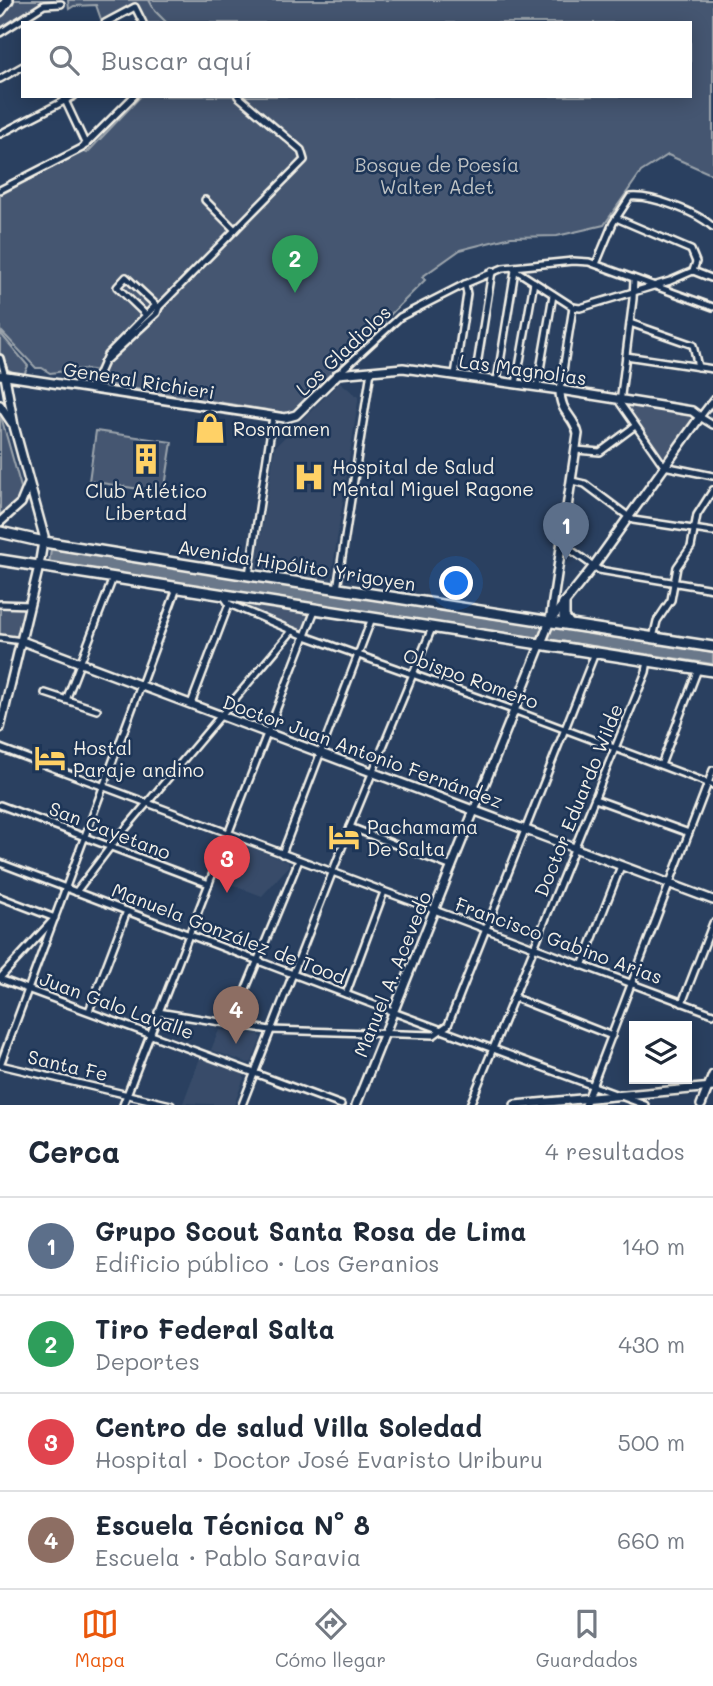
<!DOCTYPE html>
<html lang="es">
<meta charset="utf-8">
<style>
body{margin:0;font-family:Mali,sans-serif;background:#f2f2f3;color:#1f2937}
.controls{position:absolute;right:21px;bottom:21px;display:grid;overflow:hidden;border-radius:0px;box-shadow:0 4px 18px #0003}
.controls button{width:63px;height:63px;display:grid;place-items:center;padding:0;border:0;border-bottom:2px solid #e0e1e3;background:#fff;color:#1f2937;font:35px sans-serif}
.you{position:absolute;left:457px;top:584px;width:24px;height:24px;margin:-18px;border:5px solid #fff;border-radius:50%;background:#1a73e8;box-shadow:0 0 0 10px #1a73e833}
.badge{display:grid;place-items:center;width:46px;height:46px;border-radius:50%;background:#ea580c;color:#fff;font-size:23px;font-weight:700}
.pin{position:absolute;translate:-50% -58px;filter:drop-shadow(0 2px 4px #0008)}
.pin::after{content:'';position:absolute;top:37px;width:24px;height:21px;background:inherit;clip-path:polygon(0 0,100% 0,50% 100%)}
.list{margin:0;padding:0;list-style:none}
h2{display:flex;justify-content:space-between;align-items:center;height:91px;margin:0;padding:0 28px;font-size:30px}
h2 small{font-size:23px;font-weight:400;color:#747a83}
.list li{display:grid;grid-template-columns:46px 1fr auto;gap:21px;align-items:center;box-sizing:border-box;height:98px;padding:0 28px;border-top:2px solid #e0e1e3}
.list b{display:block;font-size:26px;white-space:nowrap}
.list p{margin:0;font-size:23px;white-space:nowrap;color:#747a83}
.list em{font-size:23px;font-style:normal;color:#747a83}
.icon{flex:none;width:38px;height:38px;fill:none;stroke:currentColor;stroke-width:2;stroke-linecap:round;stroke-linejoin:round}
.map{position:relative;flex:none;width:713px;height:1105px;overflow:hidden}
.search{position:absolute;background:#fff;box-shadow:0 4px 18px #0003;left:21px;right:21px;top:21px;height:77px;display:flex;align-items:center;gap:18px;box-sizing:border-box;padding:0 24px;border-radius:0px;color:#747a83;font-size:26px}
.sheet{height:483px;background:#fff}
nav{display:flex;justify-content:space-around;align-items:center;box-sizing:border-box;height:98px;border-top:2px solid #e0e1e3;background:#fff;font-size:19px;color:#747a83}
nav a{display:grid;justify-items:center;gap:4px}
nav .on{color:#ea580c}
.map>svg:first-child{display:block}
.built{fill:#374c69}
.green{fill:#445771;stroke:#9ca4ac;stroke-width:2}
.water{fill:#6a788a;stroke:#a1a8b0;stroke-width:2}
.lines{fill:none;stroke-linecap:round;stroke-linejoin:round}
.stream{stroke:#a1a8b0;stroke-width:2}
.pedestrian-casing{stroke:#f4f1e8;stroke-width:10}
.minor-casing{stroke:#f4f1e8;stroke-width:10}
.tertiary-casing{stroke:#f4f1e8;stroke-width:12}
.trunk-casing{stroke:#f4f1e8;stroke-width:14}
.pedestrian{stroke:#1d3557;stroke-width:4.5}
.minor{stroke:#1d3557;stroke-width:5}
.tertiary{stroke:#1d3557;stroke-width:7}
.trunk{stroke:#1d3557;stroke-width:9}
.labels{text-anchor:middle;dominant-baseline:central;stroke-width:5;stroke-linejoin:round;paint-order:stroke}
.park-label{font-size:19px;fill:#bfc3c4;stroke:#1d3557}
.street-label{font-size:19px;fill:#f4f1e8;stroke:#1d3557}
.poi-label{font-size:19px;fill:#f4f1e8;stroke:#1d3557;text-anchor:start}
</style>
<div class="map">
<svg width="713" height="1105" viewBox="0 0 713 1105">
<rect width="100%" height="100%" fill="#2a4060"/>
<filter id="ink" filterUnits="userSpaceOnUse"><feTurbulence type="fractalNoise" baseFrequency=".0143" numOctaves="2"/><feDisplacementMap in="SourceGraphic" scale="14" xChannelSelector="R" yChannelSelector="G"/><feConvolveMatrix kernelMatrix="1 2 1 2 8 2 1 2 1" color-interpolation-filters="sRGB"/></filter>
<g filter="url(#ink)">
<g class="built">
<path d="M340,382L358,397V401L331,579L327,581L259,570L256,567L275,447Z"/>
<path d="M236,841L288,862L289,866L262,896L217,879L231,842Z"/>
<path d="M219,1030L259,1034L261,1038L252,1062L248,1063L211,1050Z"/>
<path d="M200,1058L243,1073L244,1078L234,1105L183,1103Z"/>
</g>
<g class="green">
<path d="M11,0H55L44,2L0,31V17Z"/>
<path d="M68,0H713V175L668,155L641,172L604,225L557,236L511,237L460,250L422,277L425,280L293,412L286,413L111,385C103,361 70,371 50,373L42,368H36L2,332L1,334L28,366L24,375C8,373 5,369 0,353V195L83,151L87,153L141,96H690V23H145L135,6L102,22L96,5L74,6L69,9Z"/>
<path d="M623,402L692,414V423L663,461L623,405Z"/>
<path d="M0,413L22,491L15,504L0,518Z"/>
<path d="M96,431L172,442L164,493L89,481Z"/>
<path d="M238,602L308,611L310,615L303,633L238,606Z"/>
<path d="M0,606L26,607L18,636H0Z"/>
</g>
<path class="water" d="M51,549L713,653V664L49,564Z"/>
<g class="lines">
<path class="stream" d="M149,0L155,11L167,23"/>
<defs>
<path id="pedestrian" d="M0,358L5,376"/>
<g id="minor">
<path d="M105,23L135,7L143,23"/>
<path d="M0,33L44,5L61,4"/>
<path d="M0,79L23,66"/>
<path d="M63,96L86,145"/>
<path d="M0,134L74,96"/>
<path d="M0,190L82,148L134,96"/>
<path d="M205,200L235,230"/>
<path d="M616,218L691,250L696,262L693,271"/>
<path d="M596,264L613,223L630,197C652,195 697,212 713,227"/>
<path d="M514,269L573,307"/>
<path d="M693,271L711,278"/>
<path d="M634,279L633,299L620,403L664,466L713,476"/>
<path d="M159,307L304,160L301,150L238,96"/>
<path d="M573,307L580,308L670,281L693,271"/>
<path d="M146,315L117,287L126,277L157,306"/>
<path d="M630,323L693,345L698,367"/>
<path d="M626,356L713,369"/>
<path d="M338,374L400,317L465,284L503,268L573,261L589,262L713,307"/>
<path d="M455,375L467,294L465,284"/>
<path d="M475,378L492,271"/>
<path d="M497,381L515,270"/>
<path d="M516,384L534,282"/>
<path d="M537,387L553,295"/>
<path d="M92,389L107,355L154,307H159L157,313L103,363"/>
<path d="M560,390L573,307"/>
<path d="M713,400L700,417L713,425"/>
<path d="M576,450L600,452L635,426"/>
<path d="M572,481L585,484L633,520L713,532"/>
<path d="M561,549L571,550L599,570L713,589"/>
<path d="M249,575L273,417"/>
<path d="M337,589L371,371"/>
<path d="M223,595L229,604L305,636L516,711L713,785"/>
<path d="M0,604L30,605"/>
<path d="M0,638L22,641"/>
<path d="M653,638L657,621L671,600L677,567L691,547L697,515L713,490"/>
<path d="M45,693L97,710"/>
<path d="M66,700L113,578"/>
<path d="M191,704L229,604"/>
<path d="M0,748L713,1014"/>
<path d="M661,765L698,669"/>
<path d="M595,799L689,833"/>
<path d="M0,805L209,884"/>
<path d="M350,827L452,867"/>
<path d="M282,854L372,618"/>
<path d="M0,863L393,1012L645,1105"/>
<path d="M76,892L111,846L292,631"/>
<path d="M0,897L55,918L0,978"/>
<path d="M582,966L621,866"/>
<path d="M0,979L341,1105"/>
<path d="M346,994L384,892"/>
<path d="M515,998L612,1036"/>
<path d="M682,1003L713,923"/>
<path d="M89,1011L127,911"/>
<path d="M158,1012L270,1030L434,1035L448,1025L595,653"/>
<path d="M231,1025L299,860"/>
<path d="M0,1065L177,588"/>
<path d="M0,1065L171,1105"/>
<path d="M123,1105L315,610"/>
<path d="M242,1105L350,827L432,628"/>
<path d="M470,1105L646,672L648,661"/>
<path d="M585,1105L713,770"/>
</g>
<g id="tertiary">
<path d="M0,375L285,418L296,415L338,374L403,368L560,390L692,411L700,417L593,567L550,621"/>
<path d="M0,405L12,423"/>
<path d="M0,522L21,503L28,486"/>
<path d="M22,641L713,900"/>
<path d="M0,728L39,566L44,536L14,426L5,376"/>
<path d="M356,1105L550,621L578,434C574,415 560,414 560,390"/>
<path d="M515,1105L713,1087"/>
<path d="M701,1105L713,1075"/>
</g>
<g id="trunk">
<path d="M0,11L8,0"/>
<path d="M0,532L44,542L249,575L713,647"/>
<path d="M0,560L713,671"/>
<path d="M564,604V617L569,624"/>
</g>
</defs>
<use href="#pedestrian" class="pedestrian-casing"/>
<use href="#minor" class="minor-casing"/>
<use href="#tertiary" class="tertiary-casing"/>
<use href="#trunk" class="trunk-casing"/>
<use href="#pedestrian" class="pedestrian"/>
<use href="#minor" class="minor"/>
<use href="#tertiary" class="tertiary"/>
<use href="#trunk" class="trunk"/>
</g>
</g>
<defs>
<symbol id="shop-bare" viewBox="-9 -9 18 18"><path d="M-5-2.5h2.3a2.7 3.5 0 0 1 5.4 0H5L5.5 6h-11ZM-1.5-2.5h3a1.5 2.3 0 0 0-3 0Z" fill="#ffd166" stroke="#1d3557" stroke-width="2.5" paint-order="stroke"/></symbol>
<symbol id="building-bare" viewBox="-9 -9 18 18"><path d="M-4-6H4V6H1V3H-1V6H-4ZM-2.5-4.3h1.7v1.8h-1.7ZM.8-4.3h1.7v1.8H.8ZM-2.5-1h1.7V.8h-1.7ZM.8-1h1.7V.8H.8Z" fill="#ffd166" stroke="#1d3557" stroke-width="2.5" paint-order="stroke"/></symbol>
<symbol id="hospital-bare" viewBox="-9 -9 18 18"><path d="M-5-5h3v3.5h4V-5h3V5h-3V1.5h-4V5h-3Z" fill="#ffd166" stroke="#1d3557" stroke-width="2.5" paint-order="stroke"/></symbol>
<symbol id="hotel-bare" viewBox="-9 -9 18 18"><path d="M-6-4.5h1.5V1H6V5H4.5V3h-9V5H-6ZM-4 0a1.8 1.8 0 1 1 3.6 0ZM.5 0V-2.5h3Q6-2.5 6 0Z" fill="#ffd166" stroke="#1d3557" stroke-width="2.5" paint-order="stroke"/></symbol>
</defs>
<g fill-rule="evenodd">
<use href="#shop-bare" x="188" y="406" width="44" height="44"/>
<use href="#building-bare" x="124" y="437" width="44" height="44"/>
<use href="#hospital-bare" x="287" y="455" width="44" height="44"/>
<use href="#hotel-bare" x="28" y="736" width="44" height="44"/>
<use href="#hotel-bare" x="322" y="815" width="44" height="44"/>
</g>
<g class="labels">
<g class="park-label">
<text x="437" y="164">Bosque de Poesía<tspan x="437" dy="22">Walter Adet</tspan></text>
</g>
<g class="street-label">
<text transform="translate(343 350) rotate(-43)">Los Gladiolos</text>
<text transform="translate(523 369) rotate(8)">Las Magnolias</text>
<text transform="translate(139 380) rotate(9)">General Richieri</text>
<text transform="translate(297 565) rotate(9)">Avenida Hipólito Yrigoyen</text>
<text transform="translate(471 678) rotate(20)">Obispo Romero</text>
<text transform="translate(363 751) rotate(20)">Doctor Juan Antonio Fernández</text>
<text transform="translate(578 800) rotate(-68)">Doctor Eduardo Wilde</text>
<text transform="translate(110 830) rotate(21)">San Cayetano</text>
<text transform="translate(229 933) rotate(21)">Manuela González de Tood</text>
<text transform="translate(559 940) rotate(20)">Francisco Gabino Arias</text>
<text transform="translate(392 974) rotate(-68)">Manuel A. Acevedo</text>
<text transform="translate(117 1005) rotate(20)">Juan Galo Lavalle</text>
<text transform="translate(68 1065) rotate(13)">Santa Fe</text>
</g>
<g class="poi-label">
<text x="233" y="428">Rosmamen</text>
<text x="332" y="466">Hospital de Salud<tspan x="332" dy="22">Mental Miguel Ragone</tspan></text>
<text x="146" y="490" text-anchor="middle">Club Atlético<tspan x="146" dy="22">Libertad</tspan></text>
<text x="73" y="747">Hostal<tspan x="73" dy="22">Paraje andino</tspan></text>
<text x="367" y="826">Pachamama<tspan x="367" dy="22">De Salta</tspan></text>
</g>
</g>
</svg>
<div class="controls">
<button><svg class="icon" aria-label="layers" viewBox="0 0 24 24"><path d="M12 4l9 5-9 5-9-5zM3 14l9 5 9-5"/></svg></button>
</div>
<div class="you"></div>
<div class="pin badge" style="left:566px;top:560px;background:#5c6f8a">1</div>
<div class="pin badge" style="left:295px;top:293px;background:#2e9e5b">2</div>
<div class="pin badge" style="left:227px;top:893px;background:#e0444e">3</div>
<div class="pin badge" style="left:236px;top:1044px;background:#8d6e63">4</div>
<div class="search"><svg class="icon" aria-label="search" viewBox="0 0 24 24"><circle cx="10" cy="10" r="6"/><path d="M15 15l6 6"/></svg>Buscar aquí</div>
</div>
<section class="sheet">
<h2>Cerca<small>4 resultados</small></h2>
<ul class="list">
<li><span class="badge" style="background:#5c6f8a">1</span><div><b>Grupo Scout Santa Rosa de Lima</b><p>Edificio público · Los Geranios</p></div><em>140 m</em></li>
<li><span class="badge" style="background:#2e9e5b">2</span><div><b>Tiro Federal Salta</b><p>Deportes</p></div><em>430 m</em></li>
<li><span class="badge" style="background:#e0444e">3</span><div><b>Centro de salud Villa Soledad</b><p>Hospital · Doctor José Evaristo Uriburu</p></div><em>500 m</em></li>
<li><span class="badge" style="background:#8d6e63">4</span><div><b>Escuela Técnica N° 8</b><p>Escuela · Pablo Saravia</p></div><em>660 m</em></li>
</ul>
</section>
<nav>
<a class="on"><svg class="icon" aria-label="map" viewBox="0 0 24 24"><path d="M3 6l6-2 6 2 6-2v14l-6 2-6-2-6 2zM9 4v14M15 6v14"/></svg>Mapa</a>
<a><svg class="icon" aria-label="directions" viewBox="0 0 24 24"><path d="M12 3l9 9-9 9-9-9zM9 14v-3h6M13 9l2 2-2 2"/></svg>Cómo llegar</a>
<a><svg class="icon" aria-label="saved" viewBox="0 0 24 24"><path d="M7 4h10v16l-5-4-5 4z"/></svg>Guardados</a>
</nav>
